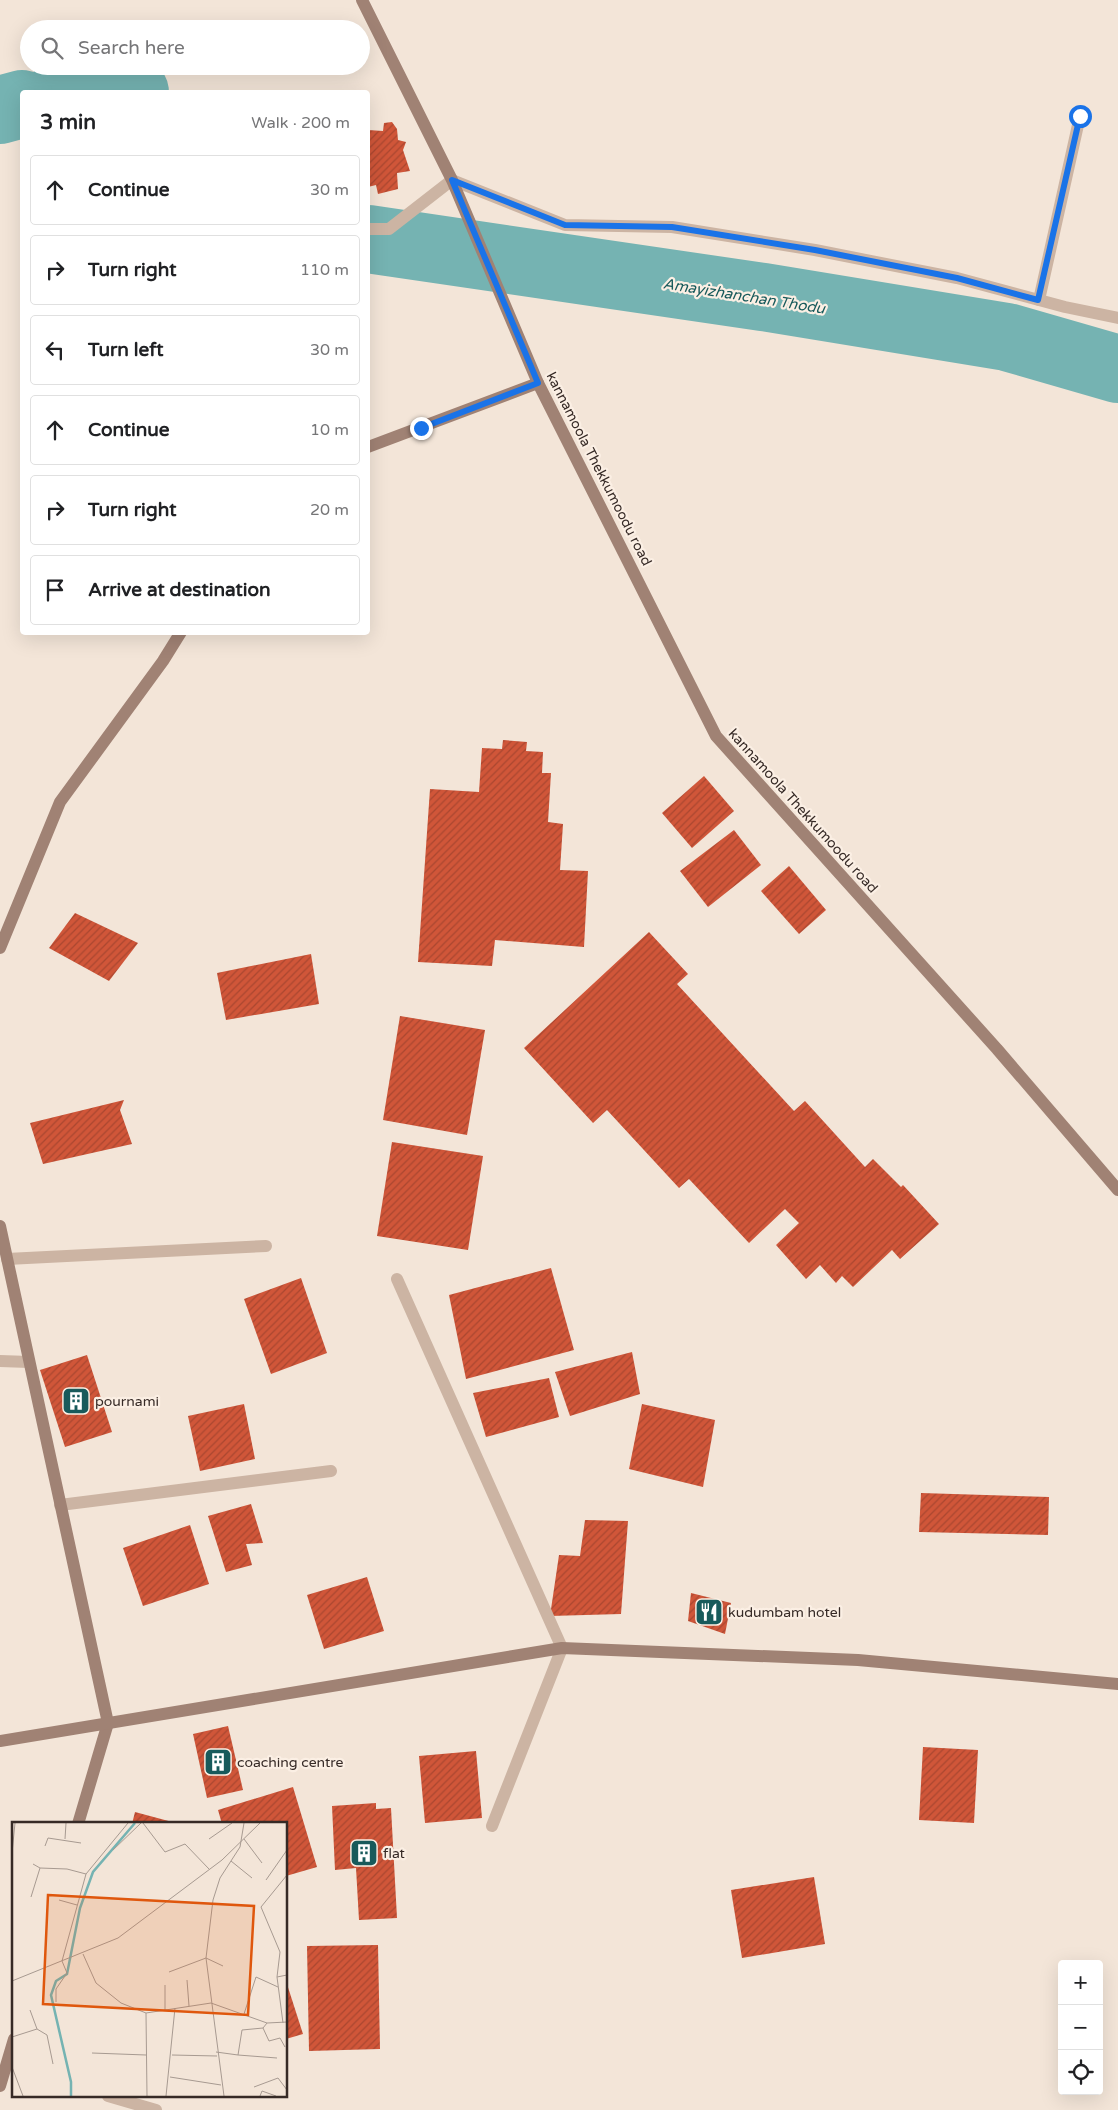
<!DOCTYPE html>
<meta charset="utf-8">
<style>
body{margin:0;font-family:"Varela Round",sans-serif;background:#f6f6f6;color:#202124}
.controls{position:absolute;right:15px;bottom:15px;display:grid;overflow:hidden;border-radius:5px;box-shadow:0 5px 20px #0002}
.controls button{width:45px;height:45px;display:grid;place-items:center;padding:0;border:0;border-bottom:1px solid #e0e0e0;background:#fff;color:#202124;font:25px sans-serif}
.stop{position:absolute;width:15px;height:15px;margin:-11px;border:4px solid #1a73e8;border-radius:50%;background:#fff}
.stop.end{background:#1a73e8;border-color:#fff;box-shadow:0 1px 5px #0008}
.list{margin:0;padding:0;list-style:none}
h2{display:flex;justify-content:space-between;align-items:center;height:65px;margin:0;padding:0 20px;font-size:21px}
h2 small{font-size:16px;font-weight:400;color:#757577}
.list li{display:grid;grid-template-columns:32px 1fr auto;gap:15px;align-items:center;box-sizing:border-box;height:70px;margin:0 10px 10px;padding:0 10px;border:1px solid #e0e0e0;border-radius:5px}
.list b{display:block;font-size:19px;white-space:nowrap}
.list em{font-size:16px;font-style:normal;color:#757577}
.icon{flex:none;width:28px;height:28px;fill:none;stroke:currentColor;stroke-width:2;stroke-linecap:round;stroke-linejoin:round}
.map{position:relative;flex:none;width:1118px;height:2110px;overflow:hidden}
.search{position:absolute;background:#fff;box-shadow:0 5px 20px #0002;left:20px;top:20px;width:350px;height:55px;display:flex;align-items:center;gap:12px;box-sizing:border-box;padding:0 18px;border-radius:28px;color:#757577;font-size:19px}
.panel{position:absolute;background:#fff;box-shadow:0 5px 20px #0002;left:20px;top:90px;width:350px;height:545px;border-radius:5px}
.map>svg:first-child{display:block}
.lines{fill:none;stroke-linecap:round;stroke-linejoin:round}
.river{stroke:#75b3b2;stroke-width:68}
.building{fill:url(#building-hatch)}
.street{stroke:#ccb4a3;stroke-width:12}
.secondary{stroke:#a08274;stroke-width:12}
.route{stroke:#1a73e8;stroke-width:6}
.labels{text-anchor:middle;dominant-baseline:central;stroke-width:4.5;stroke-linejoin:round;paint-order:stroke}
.street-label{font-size:14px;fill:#362a26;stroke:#fbefe4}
.poi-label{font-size:14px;fill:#362a26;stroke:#fbefe4;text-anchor:start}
.water-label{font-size:15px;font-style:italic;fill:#185a5b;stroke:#fbefe4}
.inset-river{fill:none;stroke:#75b3b2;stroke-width:2.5}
.inset-road{fill:none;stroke:#a79a91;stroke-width:1}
.view{fill:#df570d;fill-opacity:0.15;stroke:#df570d;stroke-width:2.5}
.inset-edge{fill:none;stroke:#362a26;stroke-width:2.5}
</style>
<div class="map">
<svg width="1118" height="2110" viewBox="0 0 1118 2110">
<defs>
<pattern id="building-hatch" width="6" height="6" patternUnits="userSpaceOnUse" patternTransform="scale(1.25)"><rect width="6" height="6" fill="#d05639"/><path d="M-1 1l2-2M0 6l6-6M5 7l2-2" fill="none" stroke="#aa4730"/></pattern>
</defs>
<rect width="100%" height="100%" fill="#f3e5d8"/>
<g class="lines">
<g class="river">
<path d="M61,92L98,82L135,92"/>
<path d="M0,110L22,104"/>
<path d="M368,239L763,297L1007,337L1118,369"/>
</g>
</g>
<g class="building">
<path d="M392,122L397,129L398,140L406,142L403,150L410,171L397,173L398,189L378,194L376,185L368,187V130L383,131L384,123Z"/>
<path d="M503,740L527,742L526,751L543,752L542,773H551L548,822L563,824L560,870L588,871L584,947L495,940L492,966L418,962L430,789L479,792L482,748L502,749Z"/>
<path d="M704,776L734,811L692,848L662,813Z"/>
<path d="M734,830L761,865L708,907L680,871Z"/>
<path d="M789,866L826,910L799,934L761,891Z"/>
<path d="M75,913L138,943L109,981L49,948Z"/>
<path d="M649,932L688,974L677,984L794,1111L805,1101L865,1167L873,1159L901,1187L903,1185L939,1224L900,1259L892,1250L853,1287L842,1276L836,1283L820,1265L806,1279L776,1245L799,1223L785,1209L749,1243L689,1179L679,1188L607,1110L593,1123L524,1048Z"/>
<path d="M311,954L319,1004L226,1020L217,973Z"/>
<path d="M400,1016L485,1030L467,1135L383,1120Z"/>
<path d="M124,1100L120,1110L132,1144L43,1164L30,1123Z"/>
<path d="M392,1142L483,1156L468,1250L377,1236Z"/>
<path d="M551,1268L574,1350L466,1379L449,1295Z"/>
<path d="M301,1278L327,1353L271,1374L244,1299Z"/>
<path d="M632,1352L640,1394L570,1416L555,1372Z"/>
<path d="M87,1355L112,1432L65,1447L40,1370Z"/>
<path d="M549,1378L559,1417L486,1437L473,1393Z"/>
<path d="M244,1404L255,1459L200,1471L188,1416Z"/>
<path d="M642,1404L715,1420L703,1487L629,1469Z"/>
<path d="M921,1493L1049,1497L1048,1535L919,1532Z"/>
<path d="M251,1504L263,1543L246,1544L252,1565L226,1572L208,1516Z"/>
<path d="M585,1520L628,1521L621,1614L550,1616L559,1555L580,1556Z"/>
<path d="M190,1525L209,1584L143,1606L123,1548Z"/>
<path d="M367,1577L384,1631L324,1649L307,1595Z"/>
<path d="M691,1593L731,1603L725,1634L688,1621Z"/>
<path d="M228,1726L243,1790L207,1798L193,1734Z"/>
<path d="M923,1747L978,1750L974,1823L919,1820Z"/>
<path d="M476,1751L482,1818L425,1823L419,1756Z"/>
<path d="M293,1787L317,1867L286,1876V1824H222L218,1810Z"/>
<path d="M376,1803V1809L391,1808L397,1918L359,1920L356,1868L335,1870L332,1806Z"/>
<path d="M135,1812L176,1823V1824H132Z"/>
<path d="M814,1877L825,1944L742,1958L731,1890Z"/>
<path d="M378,1945L380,2049L309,2051L307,1946Z"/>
<path d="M286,1981L303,2034L286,2039Z"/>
</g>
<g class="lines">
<g class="street">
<path d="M368,229H389L452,180L565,225L672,227L815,250L957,278L1065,307L1118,318"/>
<path d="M1039,300L1080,116"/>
<path d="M7,1259L266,1246"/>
<path d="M397,1279L562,1648L492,1826"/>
<path d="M0,1361L29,1362"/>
<path d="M60,1505L331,1471"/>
<path d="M108,2096L156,2110"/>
</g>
<g class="secondary">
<path d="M362,0L452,180L538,383L716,736L997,1049L1118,1190"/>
<path d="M368,447L538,383"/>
<path d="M0,948L60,802L163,661L181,632"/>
<path d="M0,1226L108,1723L78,1824"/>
<path d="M0,1741L562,1648L858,1660L1118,1684"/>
<path d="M0,2086L14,2039"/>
</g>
</g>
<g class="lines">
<path class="route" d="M421,428L538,383L452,180L565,225L672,227L815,250L957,278L1038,300L1080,116"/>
</g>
<defs>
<symbol id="building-square" viewBox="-11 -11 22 22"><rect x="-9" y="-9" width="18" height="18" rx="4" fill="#185a5b" stroke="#fbefe4"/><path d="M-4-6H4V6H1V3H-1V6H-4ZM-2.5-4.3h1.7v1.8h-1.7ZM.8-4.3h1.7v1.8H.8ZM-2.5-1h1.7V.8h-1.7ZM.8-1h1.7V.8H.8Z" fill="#fff"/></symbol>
<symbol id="restaurant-square" viewBox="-11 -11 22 22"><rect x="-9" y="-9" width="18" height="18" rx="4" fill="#185a5b" stroke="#fbefe4"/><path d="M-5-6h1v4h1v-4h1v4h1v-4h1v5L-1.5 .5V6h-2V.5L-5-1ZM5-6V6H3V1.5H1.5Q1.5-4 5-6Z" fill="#fff"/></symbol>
</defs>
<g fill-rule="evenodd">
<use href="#building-square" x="60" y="1385" width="32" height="32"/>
<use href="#restaurant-square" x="693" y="1596" width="32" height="32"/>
<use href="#building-square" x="202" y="1746" width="32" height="32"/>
<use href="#building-square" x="348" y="1837" width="32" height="32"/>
</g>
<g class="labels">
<g class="street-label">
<text transform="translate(599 469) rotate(63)">kannamoola Thekkumoodu road</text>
<text transform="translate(803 811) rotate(48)">kannamoola Thekkumoodu road</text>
</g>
<g class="poi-label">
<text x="95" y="1401">pournami</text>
<text x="728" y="1612">kudumbam hotel</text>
<text x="237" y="1762">coaching centre</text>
<text x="383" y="1853">flat</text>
</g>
<g class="water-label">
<text transform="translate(744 296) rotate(9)">Amayizhanchan Thodu</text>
</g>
</g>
<g transform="translate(12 1822)">
<rect width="275" height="275" fill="#f3e5d8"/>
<path class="inset-river" d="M59,274V260L39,173L44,159L55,152L68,86L81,50L123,1"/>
<path class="inset-road" d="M131,1L153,30L173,22L197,47M53,17L54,1M197,17L220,1M232,17L250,41M33,24L36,16L69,21M101,28L129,1M0,31L3,1M219,39L240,56M21,42L28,46L55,47L74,52M254,58L275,28M19,75L28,46M47,78L65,83M71,132L84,161L109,181L134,191L199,181L255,201L275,200M157,150L194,136L211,144M265,155L268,130L249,85L275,53M175,158L177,184M0,159L106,116L210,38L248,1M153,163V188M44,180V167L55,151L50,139L74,52L116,1M18,188L25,207L35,213L41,242M134,191L135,274M232,192L244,155L266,165M255,201L251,206L230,208L226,233L265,236M271,201L265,155L275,153M251,206L257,219L268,216L273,225M0,215L25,207M204,230L226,233M80,231L134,233M160,233L205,234M0,245L11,274M158,255L209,263M242,265L266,256L275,268M154,274L163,186M212,274L194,136L201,78L208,56L228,25L232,1M248,274L250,269L264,274"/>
<path class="view" d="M36,73L242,84L236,193L31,182Z"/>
<rect width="275" height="275" class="inset-edge"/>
</g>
</svg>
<div class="controls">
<button>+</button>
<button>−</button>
<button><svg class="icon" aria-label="locate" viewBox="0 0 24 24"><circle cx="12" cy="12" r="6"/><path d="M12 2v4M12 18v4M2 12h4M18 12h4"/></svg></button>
</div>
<div class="stop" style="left:1080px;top:116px"></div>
<div class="stop end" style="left:421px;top:428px"></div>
<div class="search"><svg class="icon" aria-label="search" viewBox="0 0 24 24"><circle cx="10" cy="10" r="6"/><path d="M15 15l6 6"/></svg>Search here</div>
<section class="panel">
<h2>3 min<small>Walk · 200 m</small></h2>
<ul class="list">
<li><svg class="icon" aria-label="ahead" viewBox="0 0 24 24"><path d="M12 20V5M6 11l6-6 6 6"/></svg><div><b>Continue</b></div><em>30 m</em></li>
<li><svg class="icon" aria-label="right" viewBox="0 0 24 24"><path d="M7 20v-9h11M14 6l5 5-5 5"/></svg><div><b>Turn right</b></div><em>110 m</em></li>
<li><svg class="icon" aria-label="left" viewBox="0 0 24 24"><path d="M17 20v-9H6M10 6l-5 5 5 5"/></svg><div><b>Turn left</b></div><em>30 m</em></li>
<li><svg class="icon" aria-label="ahead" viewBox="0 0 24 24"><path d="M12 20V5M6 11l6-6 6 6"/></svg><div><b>Continue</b></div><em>10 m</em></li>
<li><svg class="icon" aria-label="right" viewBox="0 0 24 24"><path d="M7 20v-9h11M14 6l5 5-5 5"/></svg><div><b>Turn right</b></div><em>20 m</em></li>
<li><svg class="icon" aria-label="arrive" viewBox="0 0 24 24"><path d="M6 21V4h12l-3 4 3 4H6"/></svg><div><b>Arrive at destination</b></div></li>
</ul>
</section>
</div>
